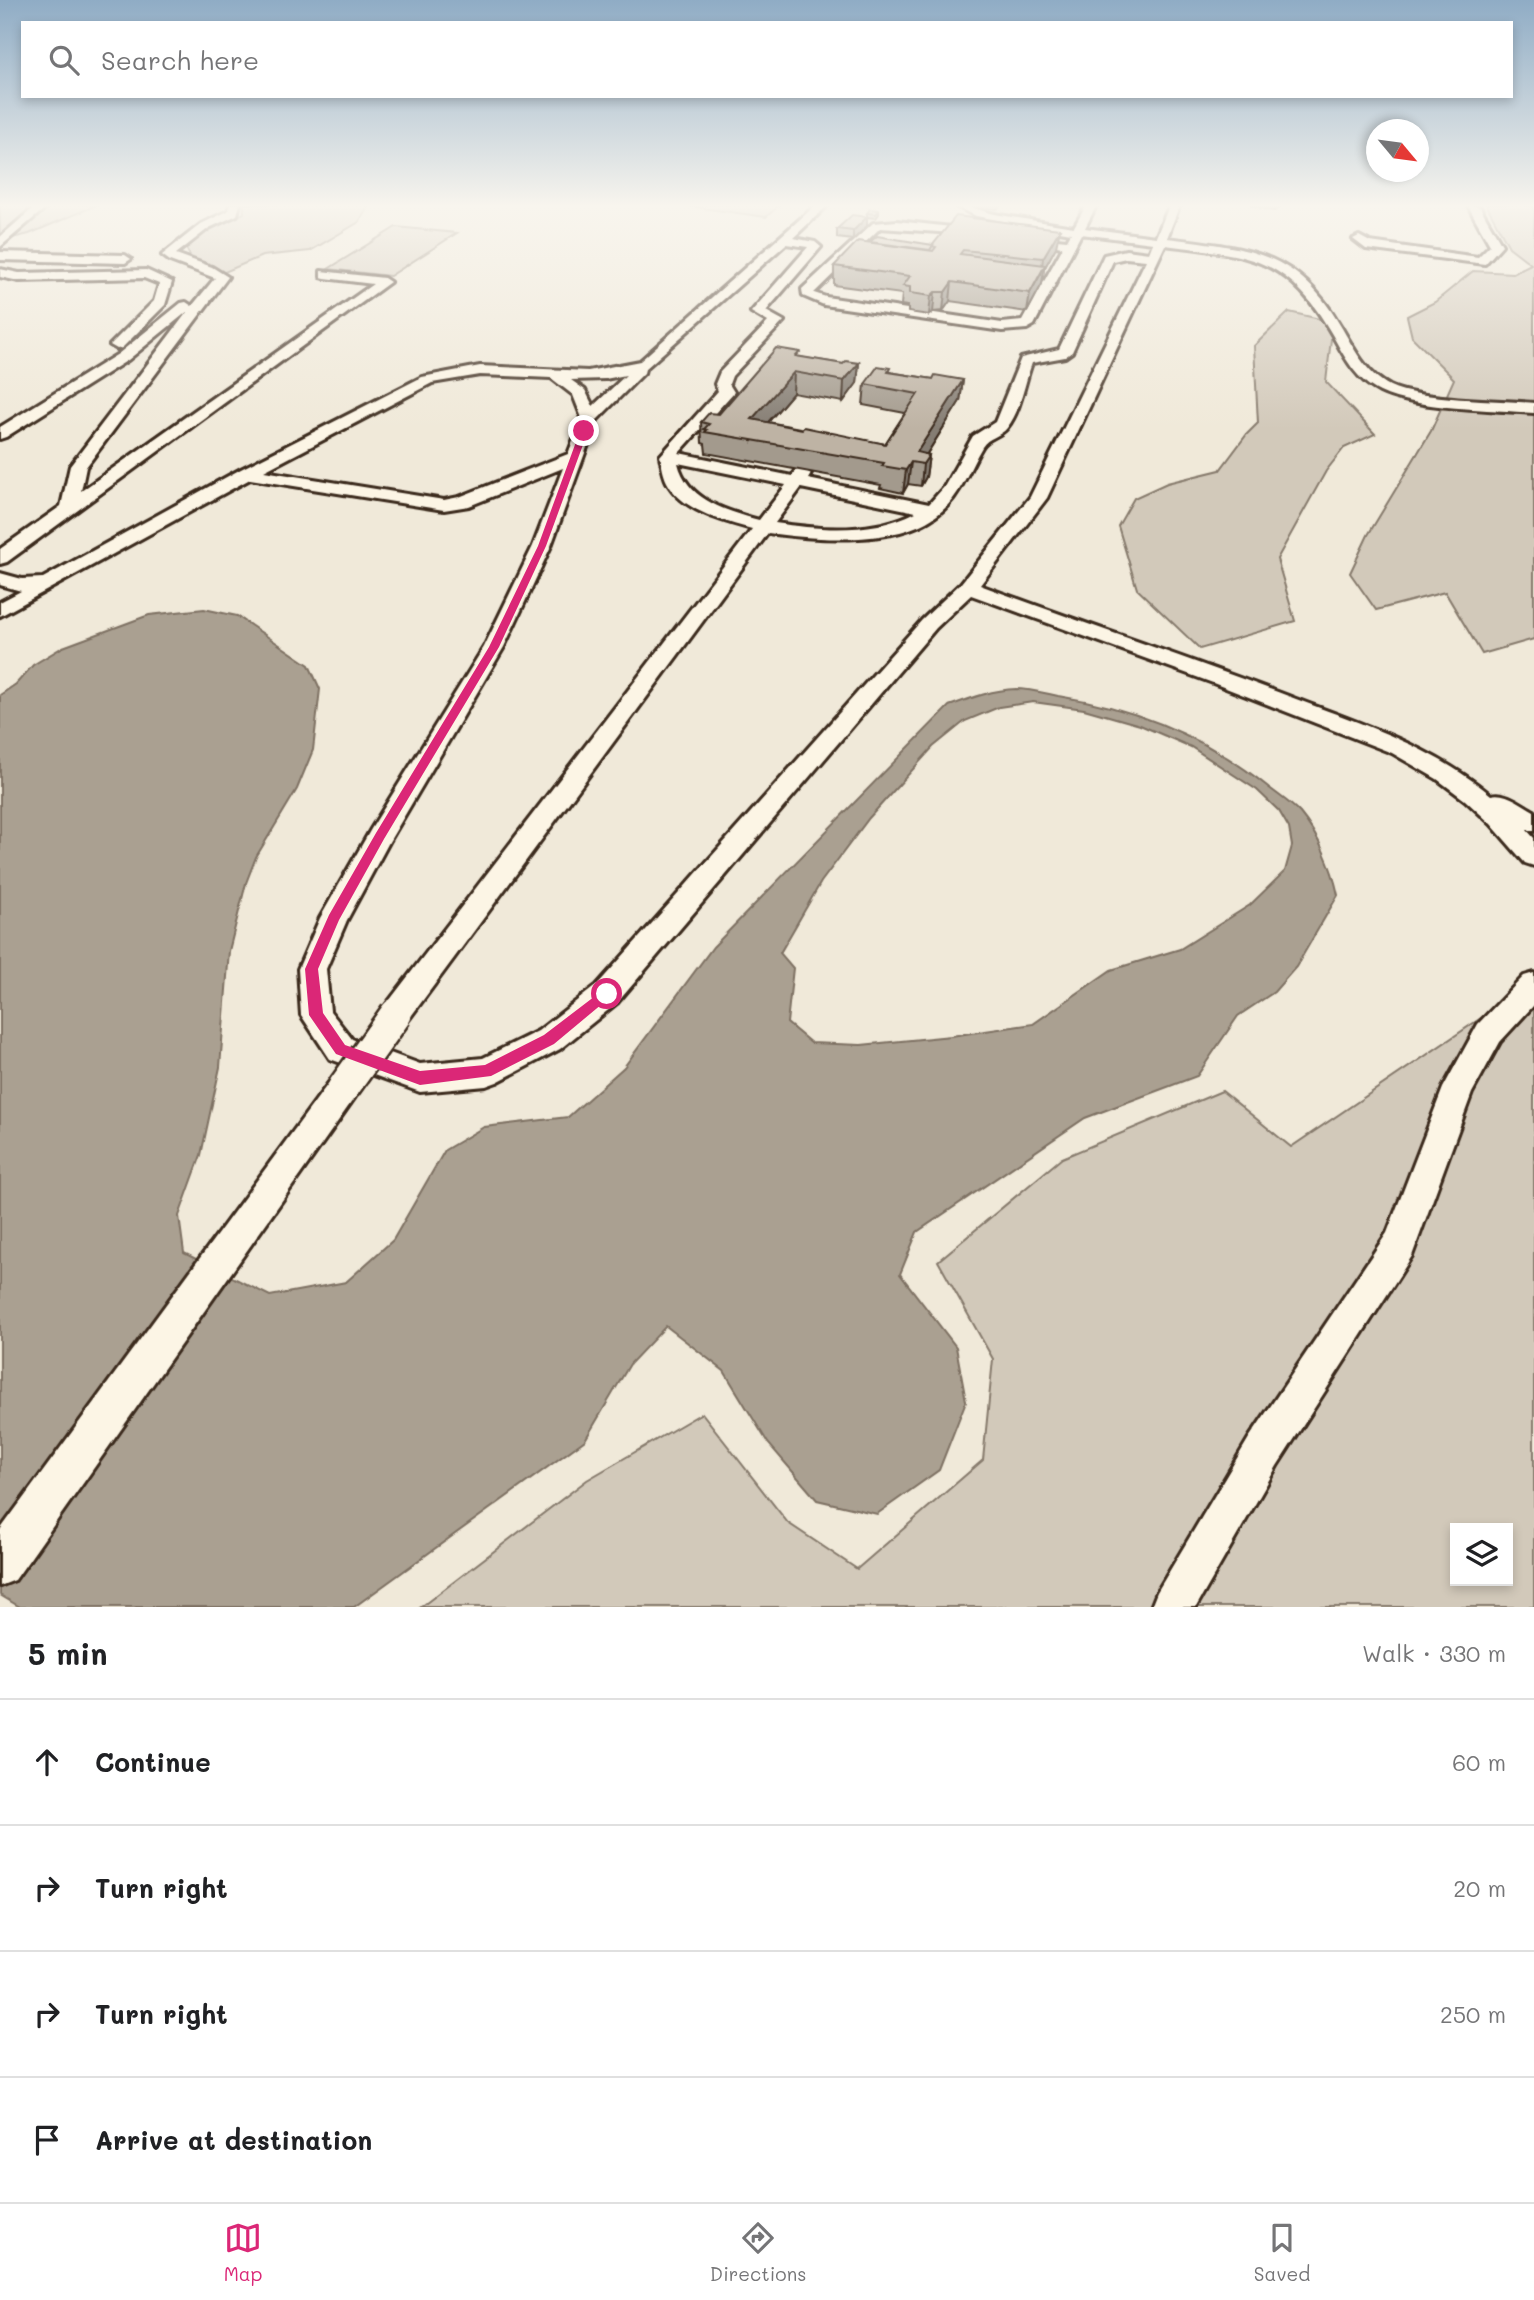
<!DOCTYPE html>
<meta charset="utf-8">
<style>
body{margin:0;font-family:Mali,sans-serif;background:#f2f2f2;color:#202124}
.controls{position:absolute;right:21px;bottom:21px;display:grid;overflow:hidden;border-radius:0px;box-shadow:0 4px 10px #0003}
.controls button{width:63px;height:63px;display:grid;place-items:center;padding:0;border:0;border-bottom:2px solid #e0e0e0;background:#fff;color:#202124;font:35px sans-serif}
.compass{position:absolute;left:1366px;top:119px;width:63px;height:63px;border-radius:50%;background:#fff;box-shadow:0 4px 10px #0003;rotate:119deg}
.stop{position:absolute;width:21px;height:21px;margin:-16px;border:5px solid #db2777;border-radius:50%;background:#fff}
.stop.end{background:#db2777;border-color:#fff;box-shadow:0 2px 7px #0008}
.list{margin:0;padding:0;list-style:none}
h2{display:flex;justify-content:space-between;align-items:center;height:91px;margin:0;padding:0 28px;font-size:30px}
h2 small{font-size:23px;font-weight:400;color:#757577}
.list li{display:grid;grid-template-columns:46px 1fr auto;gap:21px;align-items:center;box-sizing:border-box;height:126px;padding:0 28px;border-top:2px solid #e0e0e0}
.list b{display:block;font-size:26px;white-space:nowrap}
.list em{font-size:23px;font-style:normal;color:#757577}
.icon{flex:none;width:38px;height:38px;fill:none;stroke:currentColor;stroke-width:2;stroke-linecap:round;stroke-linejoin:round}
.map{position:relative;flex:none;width:1534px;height:1607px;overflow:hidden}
.search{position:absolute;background:#fff;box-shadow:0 4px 10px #0003;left:21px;right:21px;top:21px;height:77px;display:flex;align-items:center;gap:18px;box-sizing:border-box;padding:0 24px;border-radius:0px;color:#757577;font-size:26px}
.sheet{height:595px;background:#fff}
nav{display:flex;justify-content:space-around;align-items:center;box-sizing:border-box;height:98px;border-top:2px solid #e0e0e0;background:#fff;font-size:19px;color:#757577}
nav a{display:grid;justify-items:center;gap:4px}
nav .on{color:#db2777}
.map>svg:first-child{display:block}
.green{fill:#d2c9ba;stroke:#867a6c;stroke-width:2;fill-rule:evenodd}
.water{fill:#aaa091;stroke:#7e7163;stroke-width:2;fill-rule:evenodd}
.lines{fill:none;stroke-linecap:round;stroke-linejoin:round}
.minor-casing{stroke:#3b2a1e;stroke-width:6}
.minor{fill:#fcf5e5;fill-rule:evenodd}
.minor-bridge-casing{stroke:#3b2a1e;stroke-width:36;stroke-linecap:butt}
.minor-bridge{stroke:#fcf5e5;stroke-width:31}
.wall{fill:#a39a8d;stroke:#3b2a1e;stroke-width:2}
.shaded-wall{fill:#857d73;stroke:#3b2a1e;stroke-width:2}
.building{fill:#beb3a4;stroke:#3b2a1e;stroke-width:2}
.route{fill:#db2777}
</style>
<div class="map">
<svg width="1534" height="1607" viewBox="0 0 1534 1607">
<rect width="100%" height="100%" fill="#f0e9d9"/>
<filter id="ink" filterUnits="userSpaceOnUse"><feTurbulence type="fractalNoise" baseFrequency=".0143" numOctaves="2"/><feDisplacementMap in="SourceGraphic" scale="14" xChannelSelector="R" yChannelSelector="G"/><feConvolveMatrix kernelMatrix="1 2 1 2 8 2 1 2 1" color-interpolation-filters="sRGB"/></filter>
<g filter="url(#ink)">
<g class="green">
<path d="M0,204H99L29,234L0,241Z"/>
<path d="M244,204H370L359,222L310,251L262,256L220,274L194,264L186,248L194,236L244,213Z"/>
<path d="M673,204H781L766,217Z"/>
<path d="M1486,204H1525L1534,207V639L1482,654L1445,592L1376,610L1350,573L1368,535L1431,431L1454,379L1412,337L1407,316L1435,302L1473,271L1513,273L1531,264L1509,247Z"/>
<path d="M396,227L457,233L390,276L328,269Z"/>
<path d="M1289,312L1333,322L1326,382L1375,434L1344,448L1326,471L1277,559L1295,621L1200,649L1137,589L1118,526L1134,498L1167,483L1220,470L1247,434L1258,423L1254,346Z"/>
<path d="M1534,982V1607H421L587,1480L702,1413L788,1523L857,1569L983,1460L993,1359L938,1261L1062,1158L1222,1091L1291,1147ZM1455,1528H1508V1581H1455Z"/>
</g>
<path class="water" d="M204,609L237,616L309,665L320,689L313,750L297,789L256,857L246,883L229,951L220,1067L201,1155L179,1216L184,1253L270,1296L346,1282L393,1240L445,1150L484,1127L568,1117L624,1067L713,947L949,706C971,698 992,690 1016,689C1029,689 1044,693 1058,696C1135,708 1206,737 1267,786C1278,795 1291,803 1300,813C1319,836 1332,867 1338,895L1296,967L1274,992L1238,1016L1197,1076L1085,1118L917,1232L900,1274L956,1347L966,1401L939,1470L877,1514L817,1500L768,1443L724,1371L666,1326L630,1364L585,1440L354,1607H20L0,1595V695L16,684L33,665L63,647L149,615ZM1033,702L1084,709L1140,725L1191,747L1257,790L1279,811L1289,828L1292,846L1285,871L1250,905L1180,949L1111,970L1033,1024L951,1036L861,1045L811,1043L787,1023L793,968L780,953L821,882L869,818L933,747L965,721L999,707Z"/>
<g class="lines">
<defs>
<g id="minor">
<path d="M38,204H50L0,247V237Z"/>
<path d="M230,204H240L237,215L209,228L176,254L212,267L228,277L86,467L81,491L373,284L325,278L321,277V271L384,278L390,282L7,562L0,564V549L61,506L70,466L188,311L128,360L6,437L0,439V427L118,354L181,303L186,302L192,306L215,278L170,261L162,255L201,224L228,211Z"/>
<path d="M817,204H829L793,238L815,242L821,247L766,311L784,321L732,376L729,384L734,392L679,453L792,476L797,470L803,469L811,474L808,479L929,504L944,487L973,436L995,422L1021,358L1059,349L1104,255L1126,250L1149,253L1153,243L1081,234L1034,325L1027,329L1002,331L824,305L803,296L802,289L873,223L897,221L979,230L985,233L983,235L880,228L814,293L826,297L1002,323L1022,321L1063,247L1026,242L1020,239L1026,236L1067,240L1071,233L976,216L952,204C967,204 980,211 995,214C1022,219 1048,223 1074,227L1087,204H1097L1085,228L1156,237L1170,204H1180L1167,238C1246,248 1296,250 1340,325C1354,348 1365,373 1390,386C1419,400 1499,400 1534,403V413C1491,409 1418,410 1380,392C1357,381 1345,358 1333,336C1287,255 1250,256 1165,245L1047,498L980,585C1085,624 1191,659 1296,699C1365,725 1433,747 1491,795C1506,791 1521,804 1534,811V831L1526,829L1534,838V866L1525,863L1491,824L1465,800L1437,779L1392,753L1213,683L971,595L936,628L617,1003L560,1049L497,1082L486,1086L420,1092L330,1059L301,1015L298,969L320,918L371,829L484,647L533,546L563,468L469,506L444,510L250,479L0,616V602L21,591L0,585V573L22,579L43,578L241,469L422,377L480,366L588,371L640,361ZM786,244L808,247L751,312L768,322L720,372L715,384L718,391L660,456C662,465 663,474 667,482C682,511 723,521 752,529L386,1005L381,1014L386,1023L396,1027L406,1023L768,533C818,540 909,548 947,506C963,489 970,467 982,447C988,437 1000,437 1007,428C1021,410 1024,384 1032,363L1065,357L1072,352L1113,261L1126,258L1146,260L1030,497L961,583L922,620L597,985L538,1031L483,1058L420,1064L352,1039L330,1011L326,969L347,920L389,842L504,647L551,546L597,420L644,373L645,369ZM480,375L551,378L573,395L582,418L568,454L459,497L444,500L264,471L432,383ZM626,375L593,406L585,390L571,380L605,379ZM678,463L786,485L759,520C726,511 687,500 678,463ZM801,488L916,512C874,534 821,530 775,523Z"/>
<path d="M1254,204H1278L1279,206L1274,209Z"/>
<path d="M1467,204L1480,207L1502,245L1485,264L1366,249L1353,239L1359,236L1370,242L1478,257L1490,245Z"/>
<path d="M0,252L125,255L131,259L125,263L0,260Z"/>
<path d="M0,269L19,273L146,270L172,282L165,305L122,348L117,349L110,345L154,301L159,284L144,278L19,281L0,277Z"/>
<path d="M1534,973V1005L1500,1042L1472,1093L1412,1256L1277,1466L1196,1607H1151L1157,1592L1249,1438L1387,1233L1443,1088L1478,1024L1524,976Z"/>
<path d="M344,1073L355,1077L359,1087L355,1097L15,1580L0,1586V1530L333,1077Z"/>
</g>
</defs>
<use href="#minor" class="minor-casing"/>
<use href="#minor" class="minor"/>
<defs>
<path id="minor-bridge" d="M344,1087L396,1014"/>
</defs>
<use href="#minor-bridge" class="minor-bridge-casing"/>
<use href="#minor-bridge" class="minor-bridge"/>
</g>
<g class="wall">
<path d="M979,204H1003L997,209L981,207L982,204Z"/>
<path d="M879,210V214L876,218L867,217V213Z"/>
<path d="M867,217V226L853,240L837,238V229Z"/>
<path d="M870,242L933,245L1056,247L1044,269L1042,284L1027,312L950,301L943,311L933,312L929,315L908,312V306L901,305L902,294L834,285V266Z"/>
<path d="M799,357L843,364L859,363L857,383L843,402L793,393L768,422L885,444L905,413L863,405L865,384L890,372L933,379L963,380L960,401L927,454L929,455L926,477L921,486L908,484L903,493L880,488L881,485L706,453L705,444L702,443L701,422L719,414Z"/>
</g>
<g class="shaded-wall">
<path d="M867,217V226L853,240V231Z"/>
<path d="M1060,229L1056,247L1044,269L1042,284L1027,312L1030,293L1041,274L1043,258Z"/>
<path d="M952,282L950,301L943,311L945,292Z"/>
<path d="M935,292L933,312L929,315L931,296Z"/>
<path d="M859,363L857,383L843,402L844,381Z"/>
<path d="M794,372L793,393L752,441V419Z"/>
<path d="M963,380L960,401L921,463L917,452Z"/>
<path d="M929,455L926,477L921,486L923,464Z"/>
<path d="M911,462L908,484L903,493L906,470Z"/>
</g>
<g class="building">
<path d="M870,209L879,210L876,214L867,213Z"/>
<path d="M852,215L867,217L853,231L837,229Z"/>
<path d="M956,216L1060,229L1043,258L963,250L960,254L1045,265L1030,293L952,282L945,292H935L931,296L910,293V287L903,286L910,276L834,266L858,241L933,251L936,247L932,246Z"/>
<path d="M877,236L933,245L930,250L870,242Z"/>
<path d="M776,348L800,352L796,356L843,364L846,361L859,363L844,381L794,372L752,419L802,429L804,427L885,444L918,394L865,384L878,366L890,368L888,372L933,379L935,375L963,380L917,452L929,455L923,464L911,462L906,470L882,466L884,463L705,432L707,430L704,429L709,424L701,422L709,413L719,414Z"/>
</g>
</g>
<linearGradient id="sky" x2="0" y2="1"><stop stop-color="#8facc5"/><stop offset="0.48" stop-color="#f8f5ee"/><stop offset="1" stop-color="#f8f5ee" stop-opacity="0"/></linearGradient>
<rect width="1534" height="429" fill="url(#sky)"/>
<path class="route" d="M584,429L588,431L546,546L499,647L384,839L339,920L318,969L323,1013L345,1045L420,1071L485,1065L544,1035L603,990H612L614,994L554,1044L491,1076L420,1085L336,1054L309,1015L305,969L329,915L376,833L489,647L538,546L580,431Z"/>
</svg>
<div class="controls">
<button><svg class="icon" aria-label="layers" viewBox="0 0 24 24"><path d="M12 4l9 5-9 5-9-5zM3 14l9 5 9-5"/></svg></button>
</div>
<svg class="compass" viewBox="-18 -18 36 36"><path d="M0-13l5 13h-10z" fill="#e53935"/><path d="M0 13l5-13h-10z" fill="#757577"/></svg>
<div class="stop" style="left:607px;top:994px"></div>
<div class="stop end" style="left:584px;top:431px"></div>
<div class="search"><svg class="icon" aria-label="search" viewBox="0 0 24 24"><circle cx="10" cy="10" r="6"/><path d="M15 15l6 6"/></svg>Search here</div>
</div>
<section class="sheet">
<h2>5 min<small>Walk · 330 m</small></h2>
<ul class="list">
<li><svg class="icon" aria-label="ahead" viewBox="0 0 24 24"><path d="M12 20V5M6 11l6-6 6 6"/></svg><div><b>Continue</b></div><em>60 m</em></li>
<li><svg class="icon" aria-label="right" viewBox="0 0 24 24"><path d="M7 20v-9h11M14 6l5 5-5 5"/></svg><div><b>Turn right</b></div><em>20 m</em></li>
<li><svg class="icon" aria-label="right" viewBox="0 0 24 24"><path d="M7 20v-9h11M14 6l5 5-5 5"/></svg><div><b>Turn right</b></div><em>250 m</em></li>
<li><svg class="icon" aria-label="arrive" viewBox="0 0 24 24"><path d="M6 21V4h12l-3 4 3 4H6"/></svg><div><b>Arrive at destination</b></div></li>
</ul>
</section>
<nav>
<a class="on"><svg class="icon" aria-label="map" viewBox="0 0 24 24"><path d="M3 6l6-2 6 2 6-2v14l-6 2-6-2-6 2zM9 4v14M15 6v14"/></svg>Map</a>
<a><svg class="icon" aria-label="directions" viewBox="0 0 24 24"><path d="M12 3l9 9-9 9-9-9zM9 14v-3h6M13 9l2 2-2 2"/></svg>Directions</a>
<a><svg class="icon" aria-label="saved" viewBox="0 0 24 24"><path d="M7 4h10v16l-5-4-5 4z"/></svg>Saved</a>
</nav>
